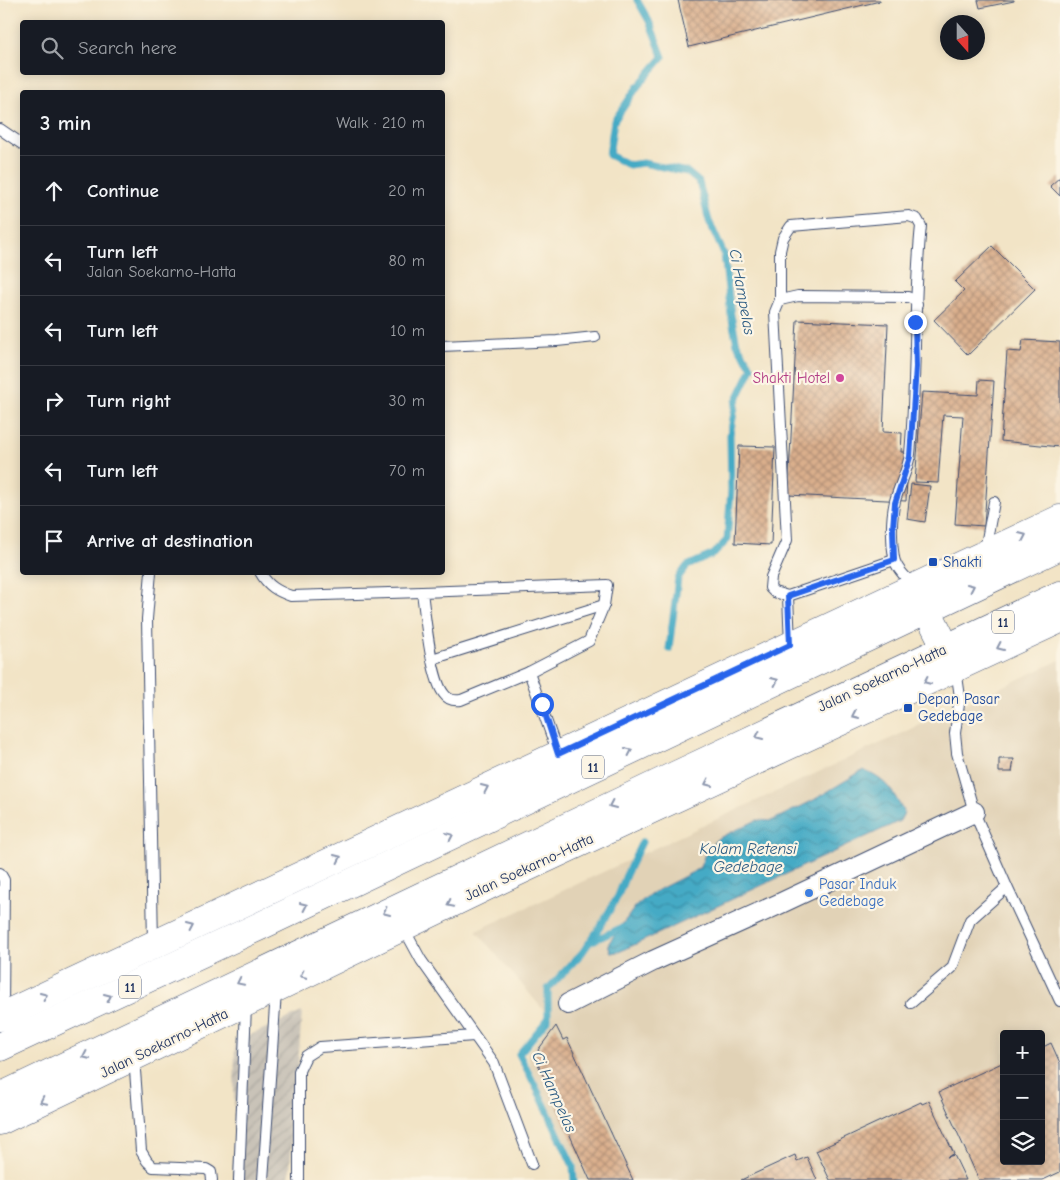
<!DOCTYPE html>
<meta charset="utf-8">
<style>
body{margin:0;font-family:"Comic Neue",sans-serif;background:#242831;color:#f1f3f6}
.controls{position:absolute;right:15px;bottom:15px;display:grid;overflow:hidden;border-radius:5px;box-shadow:0 2px 12px #0003}
.controls button{width:45px;height:45px;display:grid;place-items:center;padding:0;border:0;border-bottom:1px solid #363941;background:#171b24;color:#f1f3f6;font:25px sans-serif}
.compass{position:absolute;left:940px;top:15px;width:45px;height:45px;border-radius:50%;background:#171b24;box-shadow:0 2px 12px #0003;rotate:159deg}
.stop{position:absolute;width:15px;height:15px;margin:-11px;border:4px solid #2563eb;border-radius:50%;background:#fff}
.stop.end{background:#2563eb;border-color:#fff;box-shadow:0 1px 5px #0008}
.list{margin:0;padding:0;list-style:none}
h2{display:flex;justify-content:space-between;align-items:center;height:65px;margin:0;padding:0 20px;font-size:21px}
h2 small{font-size:16px;font-weight:400;color:#9ea1a6}
.list li{display:grid;grid-template-columns:32px 1fr auto;gap:15px;align-items:center;box-sizing:border-box;height:70px;padding:0 20px;border-top:1px solid #363941}
.list b{display:block;font-size:19px;white-space:nowrap}
.list p{margin:0;font-size:16px;white-space:nowrap;color:#9ea1a6}
.list em{font-size:16px;font-style:normal;color:#9ea1a6}
.icon{flex:none;width:28px;height:28px;fill:none;stroke:currentColor;stroke-width:2;stroke-linecap:round;stroke-linejoin:round}
.map{position:relative;flex:none;width:1060px;height:1180px;overflow:hidden}
.search{position:absolute;background:#171b24;box-shadow:0 2px 12px #0003;left:20px;top:20px;width:425px;height:55px;display:flex;align-items:center;gap:12px;box-sizing:border-box;padding:0 18px;border-radius:5px;color:#9ea1a6;font-size:19px}
.panel{position:absolute;background:#171b24;box-shadow:0 2px 12px #0003;left:20px;top:90px;width:425px;height:485px;border-radius:5px}
.map>svg:first-child{display:block}
.built{fill:#e1d2b6;fill-rule:evenodd}
.industrial{fill:url(#industrial-furrows)}
.water{fill:url(#water-waves);stroke:#306c92}
.lines{fill:none;stroke-linecap:round;stroke-linejoin:round}
.stream{stroke:#45aac5;stroke-width:7}
.building{fill:url(#building-cross-hatch)}
.lane-casing{stroke:#3b4a6e;stroke-width:12}
.street-casing{stroke:#3b4a6e;stroke-width:22}
.secondary-casing{stroke:#3b4a6e;stroke-width:29}
.highway-casing{stroke:#3b4a6e;stroke-width:29}
.lane{stroke:#fff;stroke-width:10}
.street{stroke:#fff;stroke-width:20}
.secondary{stroke:#fff;stroke-width:28}
.highway{stroke:#fff;stroke-width:28}
.oneway{stroke:#8d97ae}
.route{stroke:#2563eb;stroke-width:6}
.hotel-dot{fill:#d1479c;stroke:#fcf5e5;stroke-width:2}
.transit-dot{fill:#1a4fb4;stroke:#fcf5e5;stroke-width:2}
.shop-dot{fill:#3f7fe0;stroke:#fcf5e5;stroke-width:2}
.labels{text-anchor:middle;dominant-baseline:central;stroke-width:4.5;stroke-linejoin:round;paint-order:stroke}
.shield{fill:#fcf5e5;stroke:#5e6a86;stroke-width:1}
.shield-label{font-size:14px;font-weight:bold;fill:#1b2f5e}
.hotel-label{font-size:15px;fill:#b23c85;stroke:#fcf5e5;text-anchor:end}
.transit-label{font-size:15px;fill:#164399;stroke:#fcf5e5;text-anchor:start}
.street-label{font-size:15px;fill:#1b2f5e;stroke:#fcf5e5}
.shop-label{font-size:15px;fill:#366cbe;stroke:#fcf5e5;text-anchor:start}
.water-label{font-size:16px;font-style:italic;fill:#2a5a82;stroke:#fcf5e5}
</style>
<div class="map">
<svg width="1060" height="1180" viewBox="0 0 1060 1180">
<defs>
<pattern id="industrial-furrows" width="10" height="10" patternUnits="userSpaceOnUse" patternTransform="scale(1.25)"><rect width="10" height="10" fill="#c9c3b8"/><path d="M-1 1l2-2M0 10L10 0M9 11l2-2" fill="none" stroke="#aca8a1"/></pattern>
<pattern id="water-waves" width="16" height="10" patternUnits="userSpaceOnUse" patternTransform="scale(1.25)"><rect width="16" height="10" fill="#45aac5"/><path d="M0 5q4-4 8 0t8 0" fill="none" stroke="#398ba3"/></pattern>
<pattern id="building-cross-hatch" width="8" height="8" patternUnits="userSpaceOnUse" patternTransform="scale(1.25)"><rect width="8" height="8" fill="#daaf8c"/><path d="M0 0l8 8M0 8l8-8" fill="none" stroke="#b08f76"/></pattern>
</defs>
<rect width="100%" height="100%" fill="#fcf5e5"/>
<filter id="ink" filterUnits="userSpaceOnUse"><feTurbulence type="fractalNoise" baseFrequency=".02" numOctaves="2"/><feDisplacementMap in="SourceGraphic" scale="10" xChannelSelector="R" yChannelSelector="G"/><feConvolveMatrix kernelMatrix="1 2 1 2 8 2 1 2 1" color-interpolation-filters="sRGB"/></filter>
<filter id="wash" filterUnits="userSpaceOnUse"><feTurbulence type="fractalNoise" baseFrequency=".0096" numOctaves="4" result="noise"/><feDisplacementMap in="SourceGraphic" scale="20" xChannelSelector="R" yChannelSelector="G"/><feGaussianBlur stdDeviation="1.12" result="paint"/><feColorMatrix in="noise" values="0 0 0 0 0 0 0 0 0 0 0 0 0 0 0 0 0 1.4 0 .05"/><feComposite in="paint" operator="in"/></filter>
<g filter="url(#wash)">
<rect width="100%" height="100%" fill="#f2e4c6"/>
<path class="built" d="M1060,660V1180H578L577,1164L530,1066L527,1054L552,1020L476,931ZM1004,1034H1041V1161H1004Z"/>
<path class="industrial" d="M302,1012L289,1180H233L235,1042Z"/>
<path class="water" d="M863,770C887,780 893,791 904,813L900,821L621,951L611,953L608,944L635,907L650,894L693,872L700,867L707,849L717,839L757,820L771,821L812,801Z"/>
<g class="lines">
<g class="stream">
<path d="M637,0L649,21L663,57L638,86L614,121L609,155L629,165L643,163L687,172L699,182L709,221L724,254L731,315L737,344L752,368L736,401L730,435L731,490L727,540L714,554L687,566L678,578L669,649"/>
<path d="M590,942L621,928"/>
<path d="M574,1180L573,1166L542,1099L519,1054L548,1019V989L582,953L600,927L618,896L626,875L642,842"/>
</g>
</g>
<g id="blocks">
<g class="building">
<path d="M678,0H880V1L689,47Z"/>
<path d="M978,0H1014V1L980,8Z"/>
<path d="M1060,177V196L1050,186Z"/>
<path d="M992,246L1035,289L968,355L934,320L964,291L955,282Z"/>
<path d="M797,320L888,324L883,432L902,433L901,452H908L906,501L788,495Z"/>
<path d="M1023,340L1060,342V447L1001,441L1007,351L1021,352Z"/>
<path d="M979,380L994,381L984,526L955,524L963,416L943,415L938,483L915,482L922,392L978,395Z"/>
<path d="M739,446L775,447L771,545L735,543Z"/>
<path d="M911,484L930,486L925,522L907,519Z"/>
<path d="M999,759H1014L1012,772H999Z"/>
<path d="M556,1026L563,1040L567,1038L633,1180H590L534,1055L539,1052L538,1050Z"/>
<path d="M1051,1043L1060,1063V1172L1043,1180H979L939,1092L1004,1062V1161H1041V1044L1043,1047Z"/>
<path d="M929,1101L954,1154L947,1157L954,1155L966,1180H830L816,1151L921,1102L922,1104Z"/>
<path d="M795,1155L797,1161L807,1157L817,1180H741Z"/>
</g>
</g>
</g>
<g filter="url(#ink)">
<use href="#blocks" fill-opacity="0" stroke="#3b4a6e" stroke-width="1"/>
<g class="lines">
<defs>
<g id="lane">
<path d="M0,129L22,144"/>
<path d="M780,300V251L783,238L791,226L909,216L917,219L921,226C913,301 917,378 910,454C908,470 899,486 895,501C891,518 891,541 894,558C896,568 907,579 914,585"/>
<path d="M442,346L557,341L595,337"/>
<path d="M985,550L994,502"/>
<path d="M894,560L788,596L774,592L770,588L771,577L787,540L775,312L780,300L798,296L908,297L915,300L917,305"/>
<path d="M151,572L147,619L153,944"/>
<path d="M260,572C268,586 277,591 291,596L422,592"/>
<path d="M607,585L604,605L589,641L529,672L461,700C454,701 448,700 444,694C431,679 425,614 422,592Z"/>
<path d="M788,596L790,645"/>
<path d="M432,659L604,605"/>
<path d="M956,669L960,697L955,733L957,753L974,812L1007,887L1060,1001"/>
<path d="M529,672L558,754"/>
<path d="M0,873L4,880L3,1013"/>
<path d="M403,927L421,960L494,1063L532,1164"/>
<path d="M911,1003L952,968L970,920L1007,887"/>
<path d="M134,1057L141,1151L147,1161L153,1167L206,1169L211,1172L212,1180"/>
<path d="M239,1180L246,1006"/>
<path d="M263,1180L276,992"/>
<path d="M299,1180V1071L306,1056L320,1047L474,1036"/>
</g>
<path id="street" d="M568,1004L653,961L779,904L974,812"/>
<g id="secondary">
<path d="M916,588L956,668"/>
<path d="M0,1017L1060,519"/>
<path d="M0,1121L502,879L1060,619"/>
</g>
<g id="highway">
<path d="M0,1047L260,926L1060,546"/>
<path d="M0,1097L672,777L1060,595"/>
</g>
</defs>
<use href="#lane" class="lane-casing"/>
<use href="#street" class="street-casing"/>
<use href="#secondary" class="secondary-casing"/>
<use href="#highway" class="highway-casing"/>
<use href="#lane" class="lane"/>
<use href="#street" class="street"/>
<use href="#secondary" class="secondary"/>
<use href="#highway" class="highway"/>
</g>
<defs><path id="oneway-chevron" d="M-2-3.5L2.5 0L-2 3.5" fill="none" stroke-width="1.6" stroke-linecap="round" stroke-linejoin="round" transform="scale(1.25)"/></defs>
<g class="oneway">
<use href="#oneway-chevron" transform="translate(1023 536) rotate(-25)"/>
<use href="#oneway-chevron" transform="translate(971 587) rotate(-25)"/>
<use href="#oneway-chevron" transform="translate(1000 647) rotate(155)"/>
<use href="#oneway-chevron" transform="translate(775 681) rotate(-25)"/>
<use href="#oneway-chevron" transform="translate(927 681) rotate(155)"/>
<use href="#oneway-chevron" transform="translate(855 715) rotate(155)"/>
<use href="#oneway-chevron" transform="translate(759 736) rotate(155)"/>
<use href="#oneway-chevron" transform="translate(629 751) rotate(-25)"/>
<use href="#oneway-chevron" transform="translate(708 783) rotate(155)"/>
<use href="#oneway-chevron" transform="translate(485 788) rotate(-25)"/>
<use href="#oneway-chevron" transform="translate(612 805) rotate(155)"/>
<use href="#oneway-chevron" transform="translate(450 836) rotate(-25)"/>
<use href="#oneway-chevron" transform="translate(338 858) rotate(-25)"/>
<use href="#oneway-chevron" transform="translate(450 904) rotate(154)"/>
<use href="#oneway-chevron" transform="translate(304 906) rotate(-25)"/>
<use href="#oneway-chevron" transform="translate(386 912) rotate(155)"/>
<use href="#oneway-chevron" transform="translate(191 927) rotate(-25)"/>
<use href="#oneway-chevron" transform="translate(303 975) rotate(155)"/>
<use href="#oneway-chevron" transform="translate(240 982) rotate(154)"/>
<use href="#oneway-chevron" transform="translate(44 996) rotate(-25)"/>
<use href="#oneway-chevron" transform="translate(108 997) rotate(-25)"/>
<use href="#oneway-chevron" transform="translate(86 1056) rotate(155)"/>
<use href="#oneway-chevron" transform="translate(43 1101) rotate(154)"/>
</g>
</g>
<g class="lines" filter="url(#ink)">
<path class="route" d="M542,704L558,754L790,645L788,596L894,560L893,528L895,503L910,457L916,367L915,322"/>
</g>
<circle class="hotel-dot" cx="840" cy="378" r="5"/>
<g class="transit-dot">
<rect x="928" y="557" width="10" height="10" rx="2.5"/>
<rect x="903" y="703" width="10" height="10" rx="2.5"/>
</g>
<circle class="shop-dot" cx="809" cy="893" r="5"/>
<g class="labels">
<g class="shield">
<rect x="992" y="610.5" width="22" height="23" rx="4"/>
<rect x="582" y="755.5" width="22" height="23" rx="4"/>
<rect x="119" y="975.5" width="22" height="23" rx="4"/>
</g>
<g class="shield-label">
<text x="1003" y="622">11</text>
<text x="593" y="767">11</text>
<text x="130" y="987">11</text>
</g>
<g class="hotel-label">
<text x="830" y="378">Shakti Hotel</text>
</g>
<g class="transit-label">
<text x="943" y="562">Shakti</text>
<text x="918" y="699">Depan Pasar<tspan x="918" dy="17">Gedebage</tspan></text>
</g>
<g class="street-label">
<text transform="translate(882 678) rotate(-25)">Jalan Soekarno-Hatta</text>
<text transform="translate(529 867) rotate(-25)">Jalan Soekarno-Hatta</text>
<text transform="translate(164 1043) rotate(-26)">Jalan Soekarno-Hatta</text>
</g>
<g class="shop-label">
<text x="819" y="884">Pasar Induk<tspan x="819" dy="17">Gedebage</tspan></text>
</g>
<g class="water-label">
<text transform="translate(742 292) rotate(80)">Ci Hampelas</text>
<text x="748" y="849">Kolam Retensi<tspan x="748" dy="18">Gedebage</tspan></text>
<text transform="translate(554 1092) rotate(66)">Ci Hampelas</text>
</g>
</g>
</svg>
<div class="controls">
<button>+</button>
<button>−</button>
<button><svg class="icon" aria-label="layers" viewBox="0 0 24 24"><path d="M12 4l9 5-9 5-9-5zM3 14l9 5 9-5"/></svg></button>
</div>
<svg class="compass" viewBox="-18 -18 36 36"><path d="M0-13l5 13h-10z" fill="#e53935"/><path d="M0 13l5-13h-10z" fill="#9ea1a6"/></svg>
<div class="stop" style="left:542px;top:704px"></div>
<div class="stop end" style="left:915px;top:322px"></div>
<div class="search"><svg class="icon" aria-label="search" viewBox="0 0 24 24"><circle cx="10" cy="10" r="6"/><path d="M15 15l6 6"/></svg>Search here</div>
<section class="panel">
<h2>3 min<small>Walk · 210 m</small></h2>
<ul class="list">
<li><svg class="icon" aria-label="ahead" viewBox="0 0 24 24"><path d="M12 20V5M6 11l6-6 6 6"/></svg><div><b>Continue</b></div><em>20 m</em></li>
<li><svg class="icon" aria-label="left" viewBox="0 0 24 24"><path d="M17 20v-9H6M10 6l-5 5 5 5"/></svg><div><b>Turn left</b><p>Jalan Soekarno-Hatta</p></div><em>80 m</em></li>
<li><svg class="icon" aria-label="left" viewBox="0 0 24 24"><path d="M17 20v-9H6M10 6l-5 5 5 5"/></svg><div><b>Turn left</b></div><em>10 m</em></li>
<li><svg class="icon" aria-label="right" viewBox="0 0 24 24"><path d="M7 20v-9h11M14 6l5 5-5 5"/></svg><div><b>Turn right</b></div><em>30 m</em></li>
<li><svg class="icon" aria-label="left" viewBox="0 0 24 24"><path d="M17 20v-9H6M10 6l-5 5 5 5"/></svg><div><b>Turn left</b></div><em>70 m</em></li>
<li><svg class="icon" aria-label="arrive" viewBox="0 0 24 24"><path d="M6 21V4h12l-3 4 3 4H6"/></svg><div><b>Arrive at destination</b></div></li>
</ul>
</section>
</div>
